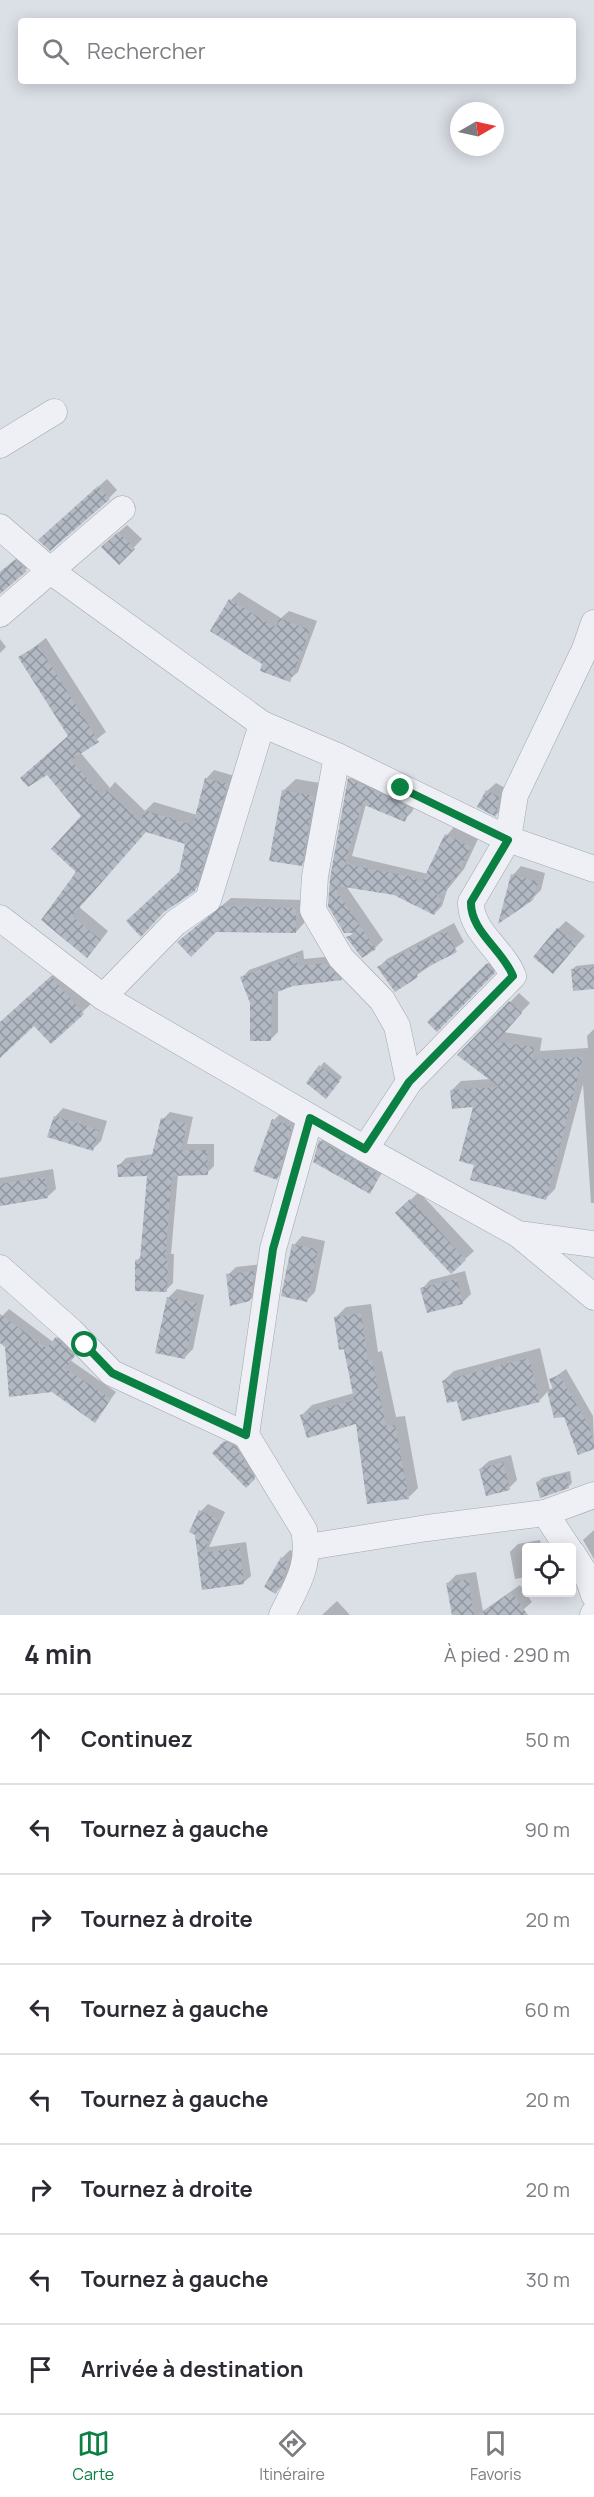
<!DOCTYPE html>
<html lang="fr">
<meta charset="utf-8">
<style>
body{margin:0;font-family:Manrope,sans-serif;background:#f2f2f3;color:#2b2b33}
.controls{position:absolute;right:18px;bottom:18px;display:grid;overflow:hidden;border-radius:6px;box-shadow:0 3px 15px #0003}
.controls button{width:54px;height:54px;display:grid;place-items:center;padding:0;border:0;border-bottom:2px solid #e1e1e2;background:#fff;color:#2b2b33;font:30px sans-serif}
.compass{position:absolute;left:450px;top:102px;width:54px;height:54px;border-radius:50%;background:#fff;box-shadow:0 3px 15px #0003;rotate:81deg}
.stop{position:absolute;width:18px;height:18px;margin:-14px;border:4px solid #0b8043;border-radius:50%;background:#fff}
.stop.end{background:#0b8043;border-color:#fff;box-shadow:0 2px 6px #0008}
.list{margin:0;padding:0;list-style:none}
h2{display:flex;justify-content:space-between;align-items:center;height:78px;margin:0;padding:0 24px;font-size:26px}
h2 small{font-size:20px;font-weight:400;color:#7c7c81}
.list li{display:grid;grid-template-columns:39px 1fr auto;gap:18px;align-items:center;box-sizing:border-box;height:90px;padding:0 24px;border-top:2px solid #e1e1e2}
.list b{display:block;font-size:22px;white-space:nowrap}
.list em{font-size:20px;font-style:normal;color:#7c7c81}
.icon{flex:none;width:33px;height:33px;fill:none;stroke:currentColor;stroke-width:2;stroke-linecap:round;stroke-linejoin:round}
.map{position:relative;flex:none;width:594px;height:1615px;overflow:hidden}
.search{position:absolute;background:#fff;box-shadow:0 3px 15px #0003;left:18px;right:18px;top:18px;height:66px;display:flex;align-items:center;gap:15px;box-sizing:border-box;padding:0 21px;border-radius:6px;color:#7c7c81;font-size:22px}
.sheet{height:798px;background:#fff}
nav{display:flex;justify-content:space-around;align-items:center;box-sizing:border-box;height:84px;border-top:2px solid #e1e1e2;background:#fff;font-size:16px;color:#7c7c81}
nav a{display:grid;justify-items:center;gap:3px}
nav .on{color:#0b8043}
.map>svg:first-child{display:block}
.shadow{fill:#0003}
.building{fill:url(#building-cross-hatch)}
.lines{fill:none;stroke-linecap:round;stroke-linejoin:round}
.minor-casing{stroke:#a1a6b0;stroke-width:27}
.minor{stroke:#eef0f5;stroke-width:26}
.route{stroke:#0b8043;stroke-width:8}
</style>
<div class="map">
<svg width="594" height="1615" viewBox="0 0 594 1615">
<defs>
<pattern id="building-cross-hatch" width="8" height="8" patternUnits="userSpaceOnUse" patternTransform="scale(1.5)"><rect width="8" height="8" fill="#b2b9c3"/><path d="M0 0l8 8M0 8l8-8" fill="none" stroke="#9197a0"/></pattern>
</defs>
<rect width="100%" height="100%" fill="#dbdfe6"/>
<g class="shadow">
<path d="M107,479L117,490L109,498L48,532Z"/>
<path d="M127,525L142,539L119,563L111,539Z"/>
<path d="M24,552L35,561L0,592V572Z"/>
<path d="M239,592L281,618L289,611L317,621L298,672L289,680L264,663L231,600Z"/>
<path d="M46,638L106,732L80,752L110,788L115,782L145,811L154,802L197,815L206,779L214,770L235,776L203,881L194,890L181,872L187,843L146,831L79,907L108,931L95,948L43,920L78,872L83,816L47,773L70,736L20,658Z"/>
<path d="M0,639L6,647L0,653Z"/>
<path d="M357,771L417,800L412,812L404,820L366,804L352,856L428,874L447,835L454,827L478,839L464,869L447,890L442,906L434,914L395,894L346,886L383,940L375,948L348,938L354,932L330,906L350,779Z"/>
<path d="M296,779L326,784L313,853L301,865L283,791Z"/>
<path d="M496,783L507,789L504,807L496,815L487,791Z"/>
<path d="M521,866L545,873L541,890L532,899L513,875Z"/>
<path d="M231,898L304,900V923L296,932L215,931L188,934Z"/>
<path d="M566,921L585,936L553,972L558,929Z"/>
<path d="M454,923L464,942L417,975L379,967L387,959Z"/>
<path d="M303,950L304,959L334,956L348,972L341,979L293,985L278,990V1032L270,1040L242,978L249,970Z"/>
<path d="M496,956L502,964L437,1030L429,1022Z"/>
<path d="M594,964V987L572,970L576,966Z"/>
<path d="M64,965L95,1000L51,1042L35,1024L0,1050V1023Z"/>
<path d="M519,993L530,1003L503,1032L542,1038L540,1051L588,1048L587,1036L594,1029V1203H591L583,1084L555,1189L546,1198L476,1164L475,1105L452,1090L461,1081L491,1079L459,1055Z"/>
<path d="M324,1062L342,1077L330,1093L308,1083Z"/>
<path d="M63,1108L107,1121L101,1141L92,1150L55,1117Z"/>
<path d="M170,1112L193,1117L187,1144H214V1166L207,1173L178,1174L171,1254H174L173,1283L166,1290L137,1260L142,1256L148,1175L119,1165L126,1158L154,1154L163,1119Z"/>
<path d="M282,1112L299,1118L285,1170L277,1178L274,1120Z"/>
<path d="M329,1132L387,1166L369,1192L315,1162L321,1141Z"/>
<path d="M53,1169L56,1189L47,1197L0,1205V1178Z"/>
<path d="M419,1192L474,1251L451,1272L397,1213Z"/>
<path d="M302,1236L325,1241L315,1292L307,1300L294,1245Z"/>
<path d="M262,1264L258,1291L250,1300L228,1275L236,1267Z"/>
<path d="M465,1271L471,1294L463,1302L422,1289L430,1280Z"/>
<path d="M177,1289L204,1295L193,1349L185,1357L169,1297Z"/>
<path d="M371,1304L378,1352L382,1351L396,1417L405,1416L418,1488L409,1497L358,1423L302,1415L312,1405L354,1393L336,1317L346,1307Z"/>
<path d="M9,1309L53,1342L63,1332L80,1349L70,1360L116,1392L95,1421L0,1342V1318Z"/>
<path d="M540,1348L550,1390L554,1386L551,1380L566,1369L593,1416L594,1448L565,1415L548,1391L539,1401L458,1399L443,1381L454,1371Z"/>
<path d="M233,1434L263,1469L246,1486L214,1453Z"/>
<path d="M511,1455L517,1480L509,1488L480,1469L489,1461Z"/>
<path d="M570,1471L572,1483L568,1487L538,1482L542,1478Z"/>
<path d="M208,1504L225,1512L209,1547L246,1542L251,1576L243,1583L203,1588L201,1511Z"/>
<path d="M594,1530V1559L583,1540Z"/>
<path d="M540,1540L541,1548H526V1577L515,1579L510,1552L518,1544Z"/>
<path d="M290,1550L297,1553L284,1584L276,1592L282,1558Z"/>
<path d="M476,1572L483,1611L520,1585L532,1602L517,1615H453L447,1584L456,1575Z"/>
<path d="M337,1601L350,1615H322Z"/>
</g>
<g class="building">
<path d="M98,486L110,499L50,551L38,540Z"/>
<path d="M118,532L135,549L119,565L101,547Z"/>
<path d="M15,560L27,571L0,594V572Z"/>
<path d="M229,599L276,628L279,618L310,630L290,682L260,671L262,664L210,631Z"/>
<path d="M38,645L99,742L71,760L101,795L106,790L141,822L144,810L193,825L205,778L228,784L195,891L164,912L141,937L126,921L179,872L185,844L146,832L72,916L101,940L87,958L41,920L76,872L51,849L81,816L47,775L28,787L20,778L68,736L18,657Z"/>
<path d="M348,778L410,808L405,822L362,804L345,864L412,877L422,882L445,834L471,847L456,878L453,877L444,895L435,893L442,900L434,915L394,895L338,886L337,892L376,949L362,958L346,937L358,933H344L328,906L330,878Z"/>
<path d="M282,790L314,796L302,866L269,861Z"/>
<path d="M486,790L499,797L496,817L477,807Z"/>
<path d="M511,874L538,882L533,900L498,924Z"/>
<path d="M221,906L296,908V933L216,932L191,957L177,942Z"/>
<path d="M557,928L577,945L553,974L533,957Z"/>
<path d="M446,930L457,952L416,973L418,977L395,992L377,967Z"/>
<path d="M297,956V966L326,963L342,980L293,986L272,994L271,1041H250V1003L240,977Z"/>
<path d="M487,963L495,973L437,1032L427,1022Z"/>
<path d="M594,967V989L573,991L571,969Z"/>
<path d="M51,976L84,1014L51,1044L34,1026L0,1058V1022Z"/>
<path d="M509,1001L522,1013L496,1042L534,1047L532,1060L583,1057L546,1200L470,1180L474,1165L459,1161L473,1107L452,1109L450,1090L499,1087L457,1055Z"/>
<path d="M319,1065L340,1081L326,1099L306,1083Z"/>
<path d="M54,1116L99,1130L93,1151L47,1137Z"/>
<path d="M161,1118L187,1124L181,1150H207L208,1175L172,1176L165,1261H168L167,1292L135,1291V1260H140L147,1176L118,1177L117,1165L151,1159Z"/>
<path d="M272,1119L292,1127L277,1180L253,1171Z"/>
<path d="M319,1140L380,1175L370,1194L313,1162Z"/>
<path d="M45,1177L48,1198L0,1206V1184Z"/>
<path d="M410,1199L466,1260L451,1274L395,1213Z"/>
<path d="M292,1244L318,1249L307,1302L281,1296Z"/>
<path d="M255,1271L250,1301L230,1306L226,1274Z"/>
<path d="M457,1279L463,1304L427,1313L420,1288Z"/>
<path d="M167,1297L197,1303L185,1359L155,1353Z"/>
<path d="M361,1313L368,1361L372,1360L386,1426L395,1425L409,1499L367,1504L356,1424L307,1438L300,1415L354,1400L344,1349L339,1350L334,1317Z"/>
<path d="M0,1314L46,1348L56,1337L75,1356L65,1368L111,1399L95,1423L52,1392L9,1397L5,1347L0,1343Z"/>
<path d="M529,1358L540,1402L462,1421L457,1401L447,1403L442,1381Z"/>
<path d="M559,1375L588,1424L594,1440V1449L578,1455L564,1417L554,1418L547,1391L553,1389L549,1379Z"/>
<path d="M224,1441L236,1447L255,1479L246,1488L212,1453Z"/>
<path d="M503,1462L510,1490L486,1496L479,1469Z"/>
<path d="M566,1474L569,1488L540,1498L536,1482Z"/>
<path d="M199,1510L219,1520L203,1553L240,1548L244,1584L202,1590L195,1535L189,1532Z"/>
<path d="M281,1557L289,1562L276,1594L264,1587Z"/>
<path d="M468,1579L474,1615H452L446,1583Z"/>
<path d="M511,1592L528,1615H478Z"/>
</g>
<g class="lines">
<defs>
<g id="minor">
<path d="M0,445L54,412"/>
<path d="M0,527L52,572L262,724L337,756L508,839L594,869"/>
<path d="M0,614L122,509"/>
<path d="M337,756L315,876L313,910L341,958L382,1000L397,1026L409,1082"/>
<path d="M0,918L103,997L365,1149L518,1234L594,1244"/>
<path d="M103,997L175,923L208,900L262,724"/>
<path d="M365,1149L409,1082L513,976C503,950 470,931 471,902L508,839L515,795L585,649L594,623"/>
<path d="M518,1234L594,1297"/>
<path d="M0,1268L71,1331L112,1373L246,1435L304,1530C311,1565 297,1585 282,1615"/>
<path d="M246,1435L273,1249L310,1118"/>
<path d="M545,1513L568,1548"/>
<path d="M308,1547L427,1528L545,1513L594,1495"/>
<path d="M572,1553L589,1580L594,1595"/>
<path d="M593,1615L594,1613"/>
</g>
</defs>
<use href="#minor" class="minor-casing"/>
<use href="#minor" class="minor"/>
</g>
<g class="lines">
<path class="route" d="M85,1345L112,1373L246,1435L273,1249L310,1118L365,1149L409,1082L513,976C503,950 470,931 471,902L508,840L401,788"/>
</g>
</svg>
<div class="controls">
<button><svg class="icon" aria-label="locate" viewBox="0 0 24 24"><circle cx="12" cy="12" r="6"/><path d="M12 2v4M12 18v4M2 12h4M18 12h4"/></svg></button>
</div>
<svg class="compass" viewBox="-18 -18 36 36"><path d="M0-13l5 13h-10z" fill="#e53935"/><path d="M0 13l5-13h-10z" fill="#7c7c81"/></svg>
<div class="stop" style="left:85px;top:1345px"></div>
<div class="stop end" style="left:401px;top:788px"></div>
<div class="search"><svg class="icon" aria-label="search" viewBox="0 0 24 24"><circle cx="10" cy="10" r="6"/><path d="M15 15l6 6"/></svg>Rechercher</div>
</div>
<section class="sheet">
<h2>4 min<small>À pied · 290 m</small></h2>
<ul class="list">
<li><svg class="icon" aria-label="ahead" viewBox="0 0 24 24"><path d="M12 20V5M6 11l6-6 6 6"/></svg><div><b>Continuez</b></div><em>50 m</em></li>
<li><svg class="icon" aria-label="left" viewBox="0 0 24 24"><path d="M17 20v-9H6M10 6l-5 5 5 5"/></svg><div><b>Tournez à gauche</b></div><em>90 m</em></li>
<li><svg class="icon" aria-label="right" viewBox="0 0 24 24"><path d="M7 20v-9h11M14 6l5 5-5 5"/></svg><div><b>Tournez à droite</b></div><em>20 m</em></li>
<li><svg class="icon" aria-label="left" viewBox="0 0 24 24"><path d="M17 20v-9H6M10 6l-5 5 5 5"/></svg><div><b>Tournez à gauche</b></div><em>60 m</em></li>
<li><svg class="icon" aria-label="left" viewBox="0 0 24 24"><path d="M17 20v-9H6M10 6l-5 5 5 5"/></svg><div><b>Tournez à gauche</b></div><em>20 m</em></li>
<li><svg class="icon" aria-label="right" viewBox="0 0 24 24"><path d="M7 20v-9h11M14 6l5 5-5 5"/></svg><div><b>Tournez à droite</b></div><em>20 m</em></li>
<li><svg class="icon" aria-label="left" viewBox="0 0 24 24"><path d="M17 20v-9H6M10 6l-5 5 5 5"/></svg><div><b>Tournez à gauche</b></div><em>30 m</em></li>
<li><svg class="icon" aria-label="arrive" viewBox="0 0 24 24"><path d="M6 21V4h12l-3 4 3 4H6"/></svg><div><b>Arrivée à destination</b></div></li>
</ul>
</section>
<nav>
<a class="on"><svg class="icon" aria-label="map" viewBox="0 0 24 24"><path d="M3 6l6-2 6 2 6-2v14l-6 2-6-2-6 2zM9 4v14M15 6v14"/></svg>Carte</a>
<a><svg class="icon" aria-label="directions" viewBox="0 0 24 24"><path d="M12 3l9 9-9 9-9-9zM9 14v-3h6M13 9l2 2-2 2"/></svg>Itinéraire</a>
<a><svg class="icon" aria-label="saved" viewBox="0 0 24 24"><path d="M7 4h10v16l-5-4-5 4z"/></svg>Favoris</a>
</nav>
